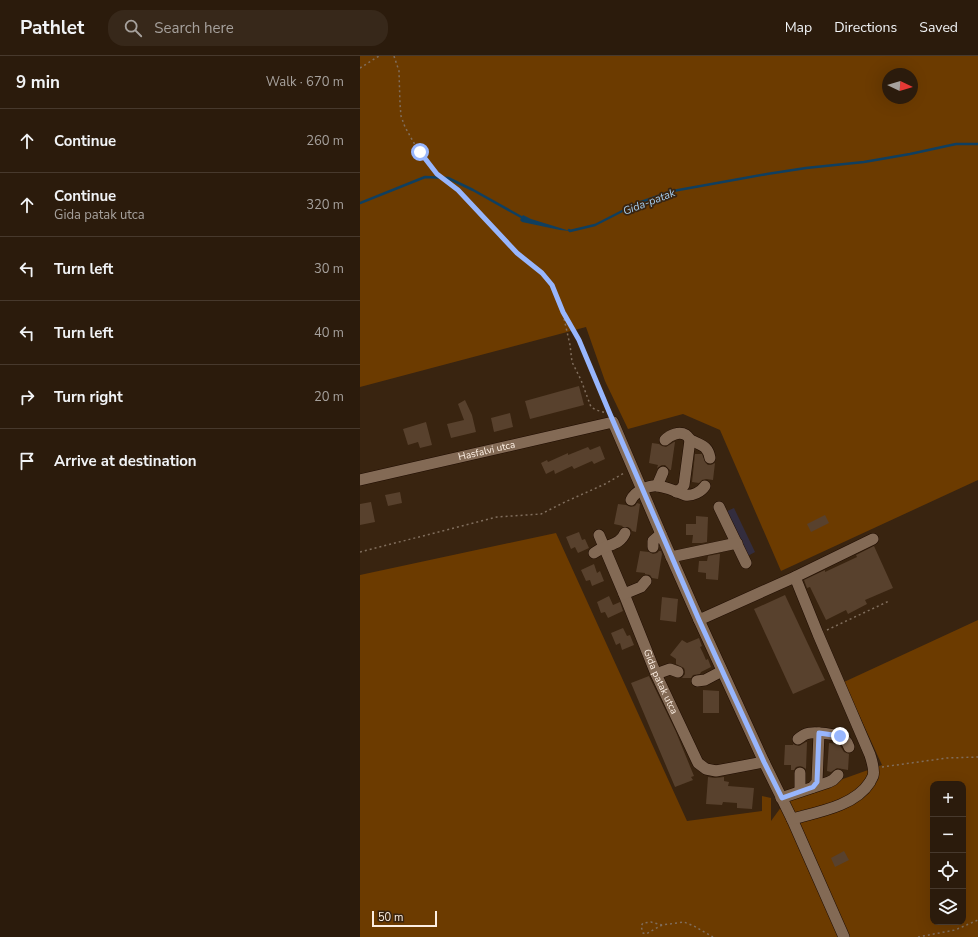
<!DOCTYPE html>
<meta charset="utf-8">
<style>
body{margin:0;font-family:"Nunito Sans",sans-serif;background:#37281a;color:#f1f3f6}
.controls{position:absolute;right:12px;bottom:12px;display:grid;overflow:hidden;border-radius:8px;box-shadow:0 4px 16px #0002}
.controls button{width:36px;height:36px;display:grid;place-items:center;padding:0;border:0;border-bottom:1px solid #47392d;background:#2b1b0c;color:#f1f3f6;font:20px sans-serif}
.compass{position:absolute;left:522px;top:12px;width:36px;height:36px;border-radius:50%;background:#2b1b0c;box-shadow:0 4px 16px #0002;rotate:94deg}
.scale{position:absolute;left:12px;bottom:10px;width:65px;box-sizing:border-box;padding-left:4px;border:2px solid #fceee2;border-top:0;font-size:11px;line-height:14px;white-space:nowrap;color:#fceee2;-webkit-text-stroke:3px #392410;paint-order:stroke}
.stop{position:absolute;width:12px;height:12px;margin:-9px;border:3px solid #98b6fd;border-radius:50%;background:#fff}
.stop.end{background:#98b6fd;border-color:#fff;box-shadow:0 1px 4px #0008}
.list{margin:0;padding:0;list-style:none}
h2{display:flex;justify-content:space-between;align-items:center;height:52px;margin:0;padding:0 16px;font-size:17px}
h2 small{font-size:13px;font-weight:400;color:#a6a19d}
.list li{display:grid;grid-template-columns:26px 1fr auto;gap:12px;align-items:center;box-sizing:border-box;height:64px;padding:0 16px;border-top:1px solid #47392d}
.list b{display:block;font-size:15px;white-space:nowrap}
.list p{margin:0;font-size:13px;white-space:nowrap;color:#a6a19d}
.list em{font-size:13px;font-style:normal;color:#a6a19d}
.icon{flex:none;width:22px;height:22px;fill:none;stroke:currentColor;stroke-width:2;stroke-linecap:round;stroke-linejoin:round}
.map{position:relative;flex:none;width:618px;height:881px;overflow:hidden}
header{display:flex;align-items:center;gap:24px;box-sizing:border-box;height:56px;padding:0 20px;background:#2b1b0c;border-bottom:1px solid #47392d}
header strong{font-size:19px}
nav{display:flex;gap:22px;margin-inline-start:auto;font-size:14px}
.search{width:280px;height:36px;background:#37281a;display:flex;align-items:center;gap:10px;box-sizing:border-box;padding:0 14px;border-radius:16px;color:#a6a19d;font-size:15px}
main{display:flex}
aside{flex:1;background:#2b1b0c}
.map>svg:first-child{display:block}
.industrial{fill:#332d3e}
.green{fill:#6c3b00;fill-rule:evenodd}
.water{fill:#0f3f60}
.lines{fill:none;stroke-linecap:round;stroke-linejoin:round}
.stream{stroke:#0f3f60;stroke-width:2.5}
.building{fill:#58412d}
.minor-casing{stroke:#1f0c00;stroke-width:12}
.path{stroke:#806e5d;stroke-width:1.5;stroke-dasharray:2 3;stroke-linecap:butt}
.minor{stroke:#836a55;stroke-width:11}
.route{stroke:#98b6fd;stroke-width:5}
.labels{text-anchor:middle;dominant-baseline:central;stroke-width:3.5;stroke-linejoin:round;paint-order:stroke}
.street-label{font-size:10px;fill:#fceee2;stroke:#392410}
.water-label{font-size:11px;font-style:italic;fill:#a5cdee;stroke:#392410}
</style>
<header>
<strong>Pathlet</strong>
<div class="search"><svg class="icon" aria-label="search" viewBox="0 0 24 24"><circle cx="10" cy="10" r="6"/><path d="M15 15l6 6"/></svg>Search here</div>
<nav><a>Map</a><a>Directions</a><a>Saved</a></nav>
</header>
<main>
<aside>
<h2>9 min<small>Walk · 670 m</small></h2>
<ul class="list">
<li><svg class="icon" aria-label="ahead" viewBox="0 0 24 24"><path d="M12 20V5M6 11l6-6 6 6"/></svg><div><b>Continue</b></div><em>260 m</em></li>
<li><svg class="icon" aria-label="ahead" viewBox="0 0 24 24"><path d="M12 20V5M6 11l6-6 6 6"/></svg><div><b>Continue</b><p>Gida patak utca</p></div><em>320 m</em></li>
<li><svg class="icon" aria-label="left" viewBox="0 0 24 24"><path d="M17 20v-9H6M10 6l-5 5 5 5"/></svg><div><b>Turn left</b></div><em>30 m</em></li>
<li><svg class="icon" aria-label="left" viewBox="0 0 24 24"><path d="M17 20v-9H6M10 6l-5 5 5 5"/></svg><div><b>Turn left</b></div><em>40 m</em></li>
<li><svg class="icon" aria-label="right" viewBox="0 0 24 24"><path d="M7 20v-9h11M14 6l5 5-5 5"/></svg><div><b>Turn right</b></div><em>20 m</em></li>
<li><svg class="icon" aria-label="arrive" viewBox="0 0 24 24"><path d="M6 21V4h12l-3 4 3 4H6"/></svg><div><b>Arrive at destination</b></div></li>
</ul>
</aside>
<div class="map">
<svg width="618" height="881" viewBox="0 0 618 881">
<rect width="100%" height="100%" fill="#392410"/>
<path class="industrial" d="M374,452L395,496L386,501L365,456Z"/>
<g class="green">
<path d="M0,0H618V424L421,515L360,374L323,358L268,373L245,325L226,271L0,331ZM528,18H552V42H528Z"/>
<path d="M196,477L327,765L402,755V740L411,742V765L427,743L522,709L484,626L618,564V881H0V519ZM573,728H603V866H573Z"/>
</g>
<path class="water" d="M163,159L171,163L210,175L200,174L162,166L160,164Z"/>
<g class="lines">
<g class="stream">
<path d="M0,147L65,121L88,122L113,134L163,162"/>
<path d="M209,174L210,175L235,169L278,147L313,135L407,118L446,112L504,106L550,98L596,88H618"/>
</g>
</g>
<g class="building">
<path d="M219,330L224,349L170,363L165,345Z"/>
<path d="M105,344L112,359L116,376L91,382L87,368L104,364L98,348Z"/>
<path d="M150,357L153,371L134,376L131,362Z"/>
<path d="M66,366L72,389L60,392L58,386L48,389L43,373Z"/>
<path d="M314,386H315L311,414H310L305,409H302L297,412L298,409L289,407L292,387L299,388L302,390L306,391Z"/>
<path d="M240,390L245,403L234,408L232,405L214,413L212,410L195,418L194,414L186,418L181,407L187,404L188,406L208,397V399L228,391L230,394Z"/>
<path d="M335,398H342L345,406L348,409H351L355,407L353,424L346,423L342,424L339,427L332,426Z"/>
<path d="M40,436L42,447L28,450L25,439Z"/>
<path d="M11,446L15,466L0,469V448Z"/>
<path d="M277,447L280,448L276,476L272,475L271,473L268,471H262L263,470L254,468L258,448L266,449L271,451L275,450Z"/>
<path d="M465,459L469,467L451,476L447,468Z"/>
<path d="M336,460L348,461L347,486L342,487H332L333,479H326V468H336Z"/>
<path d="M219,476L222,484L225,483L229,492L218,497L215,491L211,493L206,481Z"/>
<path d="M514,490L533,532L505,544L507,548L488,558L486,554L466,564L450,531L447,532L444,524L465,514V516L497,501L496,499Z"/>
<path d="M280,495L289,496L293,498L297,497L299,495H301L302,498L298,523L292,522L290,519L285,518V517L276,516Z"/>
<path d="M358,498H360L358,524L346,523V517L338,516L339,505H347L348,500Z"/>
<path d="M234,508L237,517L240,515L244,525L232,530L230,524L226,525L221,514Z"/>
<path d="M425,539L465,624L433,638L394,553Z"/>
<path d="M249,540L253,549L260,546L263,555L248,562L245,556L241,557L237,546Z"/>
<path d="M302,541L318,543L316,566L300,564Z"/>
<path d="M263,572L267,580L270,579L274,589L262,594L260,587L256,589L251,577Z"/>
<path d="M339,582L342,590L340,591L343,597L346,604L348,603L351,611L341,616L340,618L333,619L331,622H322L325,618V615L324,612L316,608V603L310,599L322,584L327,587Z"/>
<path d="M289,620L316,676L334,720L331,721L333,724L315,731L271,627Z"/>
<path d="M343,634L359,635V657H343Z"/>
<path d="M446,686H447L446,713L443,711L440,710L436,711L434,714H431V709H424L425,689H433V688L435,689L439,690Z"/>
<path d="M469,687L479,688L484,696L489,698L488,714L477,712L471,716L467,715Z"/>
<path d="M348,721L355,722L364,721V725L369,726L368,730L394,732L392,753L377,752V747L363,746L362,749L346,748Z"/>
<path d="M484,795L489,804L475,811L471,802Z"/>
</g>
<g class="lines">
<defs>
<g id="minor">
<path d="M305,384C310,379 319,375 326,379C329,381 329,384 333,385C342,390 348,390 350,402"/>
<path id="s1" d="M0,424L253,366L301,478L339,564L404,706L432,763L484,881"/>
<path d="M297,430L303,416"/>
<path d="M316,436L321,433L324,429L330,384"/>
<path d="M271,444C275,435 289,429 298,430C306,431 318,436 325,439C333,440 341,436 345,430"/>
<path d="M359,451L386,507"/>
<path id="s2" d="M239,479L264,538L296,618L338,707L346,713L356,715L404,706"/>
<path d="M293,491V485L301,478"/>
<path d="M234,497C237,495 240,493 243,492C252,488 261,487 265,477"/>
<path d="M311,501L377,487"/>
<path d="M264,538L281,531L286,525"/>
<path d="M339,564L435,521L513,483"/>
<path d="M296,618L310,613L318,616"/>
<path d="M337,625L345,624L362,615"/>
<path d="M438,683C441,681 443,679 446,678C453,675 478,678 484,683C486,685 488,688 489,691"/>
<path d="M453,731L457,726L459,677"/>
<path d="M440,735V717"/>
<path d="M421,742L469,726L473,724L478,719"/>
<path d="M432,763C458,756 495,750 510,726C510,725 513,721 513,720C515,714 512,706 510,699L458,578L435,521"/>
</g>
</defs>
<use href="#minor" class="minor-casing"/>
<g class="path">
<path d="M34,0L39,15L40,48L41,60L45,71L59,96L77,118L98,134L157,197L182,217L192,229L203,256L219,284L249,357"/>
<path d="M0,12L19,0"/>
<path d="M203,258L210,289L212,306L221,324L231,351L236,354L247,357"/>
<path d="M0,496L137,461L181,458L205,446L245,428L264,417"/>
<path d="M467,574L529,545"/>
<path d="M522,711L587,702L618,701"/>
<path d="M302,869L286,878L283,877L281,870L283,867L291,866L302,869L324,866L334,870L353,881"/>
<path d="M558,881L595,874L618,864"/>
</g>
<use href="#minor" class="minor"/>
</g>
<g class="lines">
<path class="route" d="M60,96L77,118L98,134L157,197L182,217L192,229L203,256L219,284L250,358L339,564L404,706L422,742L453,731L457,726L459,677L480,680"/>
</g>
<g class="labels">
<g class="street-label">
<text stroke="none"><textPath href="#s1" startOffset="130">Hasfalvi utca</textPath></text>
<text stroke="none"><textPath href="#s2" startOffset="159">Gida patak utca</textPath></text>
</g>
<g class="water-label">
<text transform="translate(289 146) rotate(-21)">Gida-patak</text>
</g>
</g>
</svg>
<div class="controls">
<button>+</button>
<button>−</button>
<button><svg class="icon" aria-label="locate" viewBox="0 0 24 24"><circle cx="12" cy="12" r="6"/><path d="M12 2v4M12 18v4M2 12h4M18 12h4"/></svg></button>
<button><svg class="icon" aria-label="layers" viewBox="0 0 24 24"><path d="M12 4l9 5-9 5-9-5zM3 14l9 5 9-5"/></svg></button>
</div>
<svg class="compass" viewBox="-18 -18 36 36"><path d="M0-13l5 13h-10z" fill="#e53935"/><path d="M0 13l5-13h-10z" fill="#a6a19d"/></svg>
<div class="scale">50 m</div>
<div class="stop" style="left:60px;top:96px"></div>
<div class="stop end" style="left:480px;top:680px"></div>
</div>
</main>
